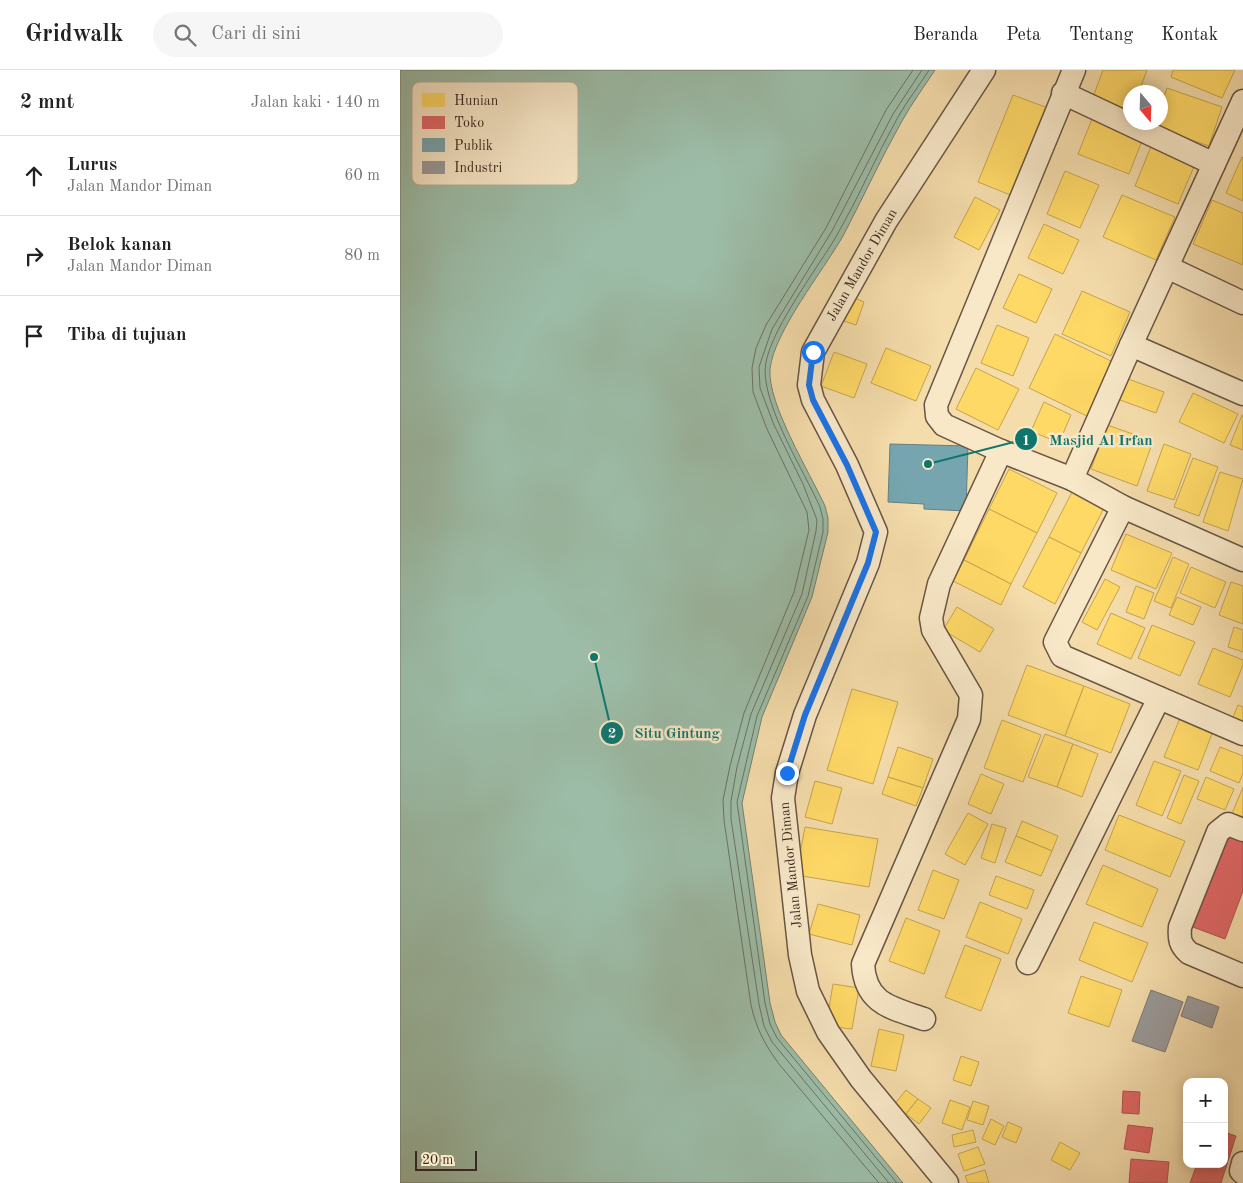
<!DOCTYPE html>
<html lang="id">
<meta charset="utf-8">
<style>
body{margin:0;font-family:"Old Standard TT",serif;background:#f6f6f6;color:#222}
.controls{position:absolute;right:15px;bottom:15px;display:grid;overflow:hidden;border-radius:10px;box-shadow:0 2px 12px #0003}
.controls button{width:45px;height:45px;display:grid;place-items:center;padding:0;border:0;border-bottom:1px solid #e0e0e0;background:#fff;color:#222;font:25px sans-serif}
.compass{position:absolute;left:723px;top:15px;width:45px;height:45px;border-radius:50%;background:#fff;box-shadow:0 2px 12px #0003;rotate:161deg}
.scale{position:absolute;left:15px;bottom:12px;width:62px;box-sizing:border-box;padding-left:5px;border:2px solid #3a2821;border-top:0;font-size:14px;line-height:18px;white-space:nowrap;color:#3a2821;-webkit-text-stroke:4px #f8e8c8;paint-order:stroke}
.stop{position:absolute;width:15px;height:15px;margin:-11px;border:4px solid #1a73e8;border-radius:50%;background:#fff}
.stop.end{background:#1a73e8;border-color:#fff;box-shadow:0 1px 5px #0008}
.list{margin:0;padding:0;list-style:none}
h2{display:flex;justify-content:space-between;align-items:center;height:65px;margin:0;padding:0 20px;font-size:21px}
h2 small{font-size:16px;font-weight:400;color:#767676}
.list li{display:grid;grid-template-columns:32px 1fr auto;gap:15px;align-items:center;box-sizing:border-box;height:80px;padding:0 20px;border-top:1px solid #e0e0e0}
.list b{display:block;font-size:19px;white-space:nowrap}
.list p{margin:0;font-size:16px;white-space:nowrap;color:#767676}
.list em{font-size:16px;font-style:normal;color:#767676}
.icon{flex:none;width:28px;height:28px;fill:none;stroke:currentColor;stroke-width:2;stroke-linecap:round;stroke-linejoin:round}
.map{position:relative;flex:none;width:843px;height:1113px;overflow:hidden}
header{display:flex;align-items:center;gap:30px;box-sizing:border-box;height:70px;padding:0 25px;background:#fff;border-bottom:1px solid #e0e0e0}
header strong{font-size:24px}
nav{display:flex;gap:28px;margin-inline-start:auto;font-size:18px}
.search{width:350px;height:45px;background:#f6f6f6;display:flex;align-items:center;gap:12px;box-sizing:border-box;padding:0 18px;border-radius:28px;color:#767676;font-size:19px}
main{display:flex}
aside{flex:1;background:#fff}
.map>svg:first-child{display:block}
.water{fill:#9cbca7;stroke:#758171}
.homes{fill:#ffd966;stroke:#c4a451}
.shops{fill:#e06666;stroke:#ae5351}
.public{fill:#76a5af;stroke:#648084}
.industry{fill:#999;stroke:#7c7775}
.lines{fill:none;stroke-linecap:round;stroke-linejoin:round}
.shore{stroke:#6b7264;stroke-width:1}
.minor-casing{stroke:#695544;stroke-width:25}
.minor{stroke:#f8e8c8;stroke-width:22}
.route{stroke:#1a73e8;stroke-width:6}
.labels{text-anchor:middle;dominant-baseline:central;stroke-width:5;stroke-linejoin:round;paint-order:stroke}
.street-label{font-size:14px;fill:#3a2821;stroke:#f8e8c8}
.key{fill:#f8e8c8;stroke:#bfae96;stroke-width:1}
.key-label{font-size:14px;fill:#3a2821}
.leader{fill:none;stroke:#0f766e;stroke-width:2}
.callout-dot{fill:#0f766e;stroke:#f8e8c8;stroke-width:2}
.mark-label{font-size:15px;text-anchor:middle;font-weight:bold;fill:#fff}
.callout-label{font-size:15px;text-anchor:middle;font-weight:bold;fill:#0f766e;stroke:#f8e8c8;stroke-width:5;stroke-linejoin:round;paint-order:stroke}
</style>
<header>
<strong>Gridwalk</strong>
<div class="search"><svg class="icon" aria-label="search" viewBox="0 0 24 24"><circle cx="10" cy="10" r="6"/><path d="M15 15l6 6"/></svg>Cari di sini</div>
<nav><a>Beranda</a><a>Peta</a><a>Tentang</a><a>Kontak</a></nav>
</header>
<main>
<aside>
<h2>2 mnt<small>Jalan kaki · 140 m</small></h2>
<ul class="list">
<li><svg class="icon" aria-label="ahead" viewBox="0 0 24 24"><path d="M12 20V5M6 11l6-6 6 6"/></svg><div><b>Lurus</b><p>Jalan Mandor Diman</p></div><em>60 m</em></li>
<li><svg class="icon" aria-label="right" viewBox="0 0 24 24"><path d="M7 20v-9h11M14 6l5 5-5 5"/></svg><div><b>Belok kanan</b><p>Jalan Mandor Diman</p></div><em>80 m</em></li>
<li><svg class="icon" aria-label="arrive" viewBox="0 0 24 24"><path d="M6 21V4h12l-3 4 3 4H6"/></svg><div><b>Tiba di tujuan</b></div></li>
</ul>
</aside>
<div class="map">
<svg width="843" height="1113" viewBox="0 0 843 1113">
<rect width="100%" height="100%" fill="#f5dcab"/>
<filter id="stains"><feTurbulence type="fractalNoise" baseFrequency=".004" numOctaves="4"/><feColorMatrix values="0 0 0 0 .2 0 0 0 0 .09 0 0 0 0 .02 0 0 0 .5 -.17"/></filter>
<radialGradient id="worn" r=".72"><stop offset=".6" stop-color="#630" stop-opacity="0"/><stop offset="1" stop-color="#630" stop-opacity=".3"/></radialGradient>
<path class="water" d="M0,0H535C524,17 512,33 502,51C481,88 463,128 443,166C423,201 374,262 370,299C367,333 410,403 425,436L428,448V462L412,527L362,647L342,733L370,933L375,952L381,965L503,1113H0Z"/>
<g class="homes">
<path d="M703,0H747L739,22H730V41L693,27Z"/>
<path d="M773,0H835L822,28L771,7Z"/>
<path d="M767,18L822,37L809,76L754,57L755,52H760V38Z"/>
<path d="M613,25L648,38L613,126L578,112Z"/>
<path d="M692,49L743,68L729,104L678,84Z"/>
<path d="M752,74L796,92L778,134L735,116Z"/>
<path d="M842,87L843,88V131L826,123Z"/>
<path d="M665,101L699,115L680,158L647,144Z"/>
<path d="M722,125L775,147L756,190L703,167Z"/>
<path d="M575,127L600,140L579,180L554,167Z"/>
<path d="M812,130L843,143V195L793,174Z"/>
<path d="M644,154L679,170L663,204L628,188Z"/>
<path d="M619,204L652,219L636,253L603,238Z"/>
<path d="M682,221L730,242L711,286L662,264Z"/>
<path d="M450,226L464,232L456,255L441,250Z"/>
<path d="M597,255L629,268L613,306L581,293Z"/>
<path d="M655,264L713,292L687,346L629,318Z"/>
<path d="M486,278L531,296L516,331L471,313Z"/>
<path d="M434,282L467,294L454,328L421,316Z"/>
<path d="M576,298L619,319L598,360L556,339Z"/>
<path d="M728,309L764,322L756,343L720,330Z"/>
<path d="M793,323L838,344L824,373L779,352Z"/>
<path d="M644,332L671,345L659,373L631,361Z"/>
<path d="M842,345H843V380L830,375Z"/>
<path d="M707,355L753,371L737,416L691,399Z"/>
<path d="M764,374L791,384L774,430L747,421Z"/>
<path d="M793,388L818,397L799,446L774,437Z"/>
<path d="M609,399L657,423L637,463L589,439Z"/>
<path d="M820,402L843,409L828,461L803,452Z"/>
<path d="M674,418L706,434L681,483L649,467Z"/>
<path d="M589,439L637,463L611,514L564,490Z"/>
<path d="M726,464L772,483L756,519L711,500Z"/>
<path d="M649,467L681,483L655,534L623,517Z"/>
<path d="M773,487L789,494L771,538L754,531Z"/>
<path d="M564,490L611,514L601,535L553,511Z"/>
<path d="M791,497L826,512L815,538L780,523Z"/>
<path d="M705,509L720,517L697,560L682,552Z"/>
<path d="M831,512L843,516V554L819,545Z"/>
<path d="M736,516L754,523L744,549L726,542Z"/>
<path d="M777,527L801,537L793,555L769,545Z"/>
<path d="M557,537L594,559L580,582L543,560Z"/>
<path d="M711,543L745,558L731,589L697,574Z"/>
<path d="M752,555L795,572L780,606L738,588Z"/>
<path d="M834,557L843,560V582L828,577Z"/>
<path d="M813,578L843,590V595L830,627L798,614Z"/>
<path d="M627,595L684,616L665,666L608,645Z"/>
<path d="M684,616L730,634L711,683L665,666Z"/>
<path d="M452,619L498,632L473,714L427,700Z"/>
<path d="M838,635L843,637V657L831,652Z"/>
<path d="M780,648L813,661L798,700L764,687Z"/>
<path d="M602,650L641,665L623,712L584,698Z"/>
<path d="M645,664L673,674L657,717L628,707Z"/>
<path d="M673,674L698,684L682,727L657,717Z"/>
<path d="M498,677L533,689L523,718L488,707Z"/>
<path d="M820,677L843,686V703L839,713L810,701Z"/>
<path d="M754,691L781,701L762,746L736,735Z"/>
<path d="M581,704L604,714L591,744L568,734Z"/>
<path d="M784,705L799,711L781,754L767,748Z"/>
<path d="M488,707L523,718L516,736L482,724Z"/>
<path d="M806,707L834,719L825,740L797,729Z"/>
<path d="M415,711L442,718L432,754L405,747Z"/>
<path d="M843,717V751L831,746Z"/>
<path d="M568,743L588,754L565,795L545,784Z"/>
<path d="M719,745L785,771L770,807L705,780Z"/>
<path d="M622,751L658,766L652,781L616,766Z"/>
<path d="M592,754L606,758L595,793L581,788Z"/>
<path d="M405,757L478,769L469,817L396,805Z"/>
<path d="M616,766L652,781L641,806L605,792Z"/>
<path d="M703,795L758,819L742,857L686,834Z"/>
<path d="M533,800L559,810L544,849L518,840Z"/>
<path d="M596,806L634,820L627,839L589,825Z"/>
<path d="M580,832L622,849L608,884L566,867Z"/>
<path d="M418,834L460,845L452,875L409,864Z"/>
<path d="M506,848L540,861L524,904L489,891Z"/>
<path d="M694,852L748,873L732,912L679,890Z"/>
<path d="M565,875L601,889L581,941L545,927Z"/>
<path d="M681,906L722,920L709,957L668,943Z"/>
<path d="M433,914L459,918L452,959L426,956Z"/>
<path d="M479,959L504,965L496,1001L471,996Z"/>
<path d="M561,986L579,992L571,1016L553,1010Z"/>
<path d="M506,1020L518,1029L506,1044L494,1035Z"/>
<path d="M518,1029L531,1038L519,1054L506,1044Z"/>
<path d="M550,1030L570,1037L562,1060L542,1053Z"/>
<path d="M573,1031L589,1036L583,1055L567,1050Z"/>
<path d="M591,1049L604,1056L595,1075L582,1069Z"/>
<path d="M608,1052L622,1058L616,1073L602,1067Z"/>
<path d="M573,1060L576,1072L554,1077L552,1065Z"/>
<path d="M660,1072L680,1083L670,1100L651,1090Z"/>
<path d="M578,1077L585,1094L564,1101L558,1084Z"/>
<path d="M585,1100L589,1113H568L565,1106Z"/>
</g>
<g class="shops">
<path d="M826,760L843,766V821L825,869L790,856Z"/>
<path d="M723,1021L740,1022L739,1044L722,1043Z"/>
<path d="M728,1055L753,1058L749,1083L724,1079Z"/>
<path d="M824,1062L836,1066L821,1113H790L797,1094H824Z"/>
<path d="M731,1089L769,1092L767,1113H729Z"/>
</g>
<path class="public" d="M490,374L568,376L566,441L524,439V434L488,432Z"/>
<g class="industry">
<path d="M751,920L783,932L765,982L732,971Z"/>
<path d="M788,926L819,937L812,958L781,946Z"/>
</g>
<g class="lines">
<g class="shore">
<path d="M479,1113L379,994C365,975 356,958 351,935L324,750L323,730L330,696L344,643L394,522L409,460L407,442L367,359L353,322L352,298L356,278L366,255L426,158L486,40L513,0"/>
<path d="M489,1113L372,972L364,956L359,934L331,749V731L337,697L351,644L402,524L416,461L417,450L403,414L374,355L360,318L359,297L372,259L432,161L493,44L522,0"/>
<path d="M497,1113L377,968L370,954L365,933L337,732L357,646L408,526L423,462V449L420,437C403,399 366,342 365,301C365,266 418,198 437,165C459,127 476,86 498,47C507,31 519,16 529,0"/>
</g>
<defs>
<g id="minor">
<path d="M674,0L536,335L537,346L544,355L601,381L672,409L723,437L843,490"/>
<path d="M663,23L814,94"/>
<path d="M767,197L843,233"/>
<path d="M731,275L843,324"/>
<path d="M672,409L731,275L843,31"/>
<path d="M723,437L655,572L662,586L843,664"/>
<path d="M843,760L828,754L818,762L780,857C779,869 780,875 789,883L843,906"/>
<path d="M628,893L759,628"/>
<path d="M524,949C492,938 465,934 463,894L569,649L571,625L533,560L531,548L539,514L601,381"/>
<path d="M843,1093L841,1101L843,1103"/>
<path d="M547,1113L461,1009L428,962L408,921L400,885L383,728L387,703L405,645L468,493L476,462L447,395L413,330L409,315L413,282L486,151L584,0"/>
</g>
</defs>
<use href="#minor" class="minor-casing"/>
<use href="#minor" class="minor"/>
</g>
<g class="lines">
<path class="route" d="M387,703L405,645L468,493L476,462L447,395L413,330L409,315L413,282"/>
</g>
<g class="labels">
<g class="street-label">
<text transform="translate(462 195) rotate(-60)">Jalan Mandor Diman</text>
<text transform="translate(391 795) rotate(-96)">Jalan Mandor Diman</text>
</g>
</g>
<rect x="12" y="12" width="166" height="103" rx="8" class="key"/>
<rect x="22" y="23" width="23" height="14" fill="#ffd966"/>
<rect x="22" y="46" width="23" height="13" fill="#e06666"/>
<rect x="22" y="68" width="23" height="14" fill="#76a5af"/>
<rect x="22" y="91" width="23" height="13" fill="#999"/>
<g class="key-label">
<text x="54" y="35">Hunian</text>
<text x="54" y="57">Toko</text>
<text x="54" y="80">Publik</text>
<text x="54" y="102">Industri</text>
</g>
<path class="leader" d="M528 394L626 369M194 587L212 663"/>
<g class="callout-dot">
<circle cx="528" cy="394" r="5"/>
<circle cx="194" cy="587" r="5"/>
<circle cx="626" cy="369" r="12"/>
<circle cx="212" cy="663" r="12"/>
</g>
<g class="mark-label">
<text x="626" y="375">1</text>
<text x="212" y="668">2</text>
</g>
<g class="callout-label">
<text x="701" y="375">Masjid Al Irfan</text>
<text x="277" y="668">Situ Gintung</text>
</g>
<rect width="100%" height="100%" filter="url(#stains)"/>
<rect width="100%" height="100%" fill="url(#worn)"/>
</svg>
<div class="controls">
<button>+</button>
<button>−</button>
</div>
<svg class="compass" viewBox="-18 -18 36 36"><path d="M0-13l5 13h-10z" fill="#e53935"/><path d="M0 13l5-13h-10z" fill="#767676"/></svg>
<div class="scale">20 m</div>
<div class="stop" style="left:413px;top:282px"></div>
<div class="stop end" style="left:387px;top:703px"></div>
</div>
</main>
